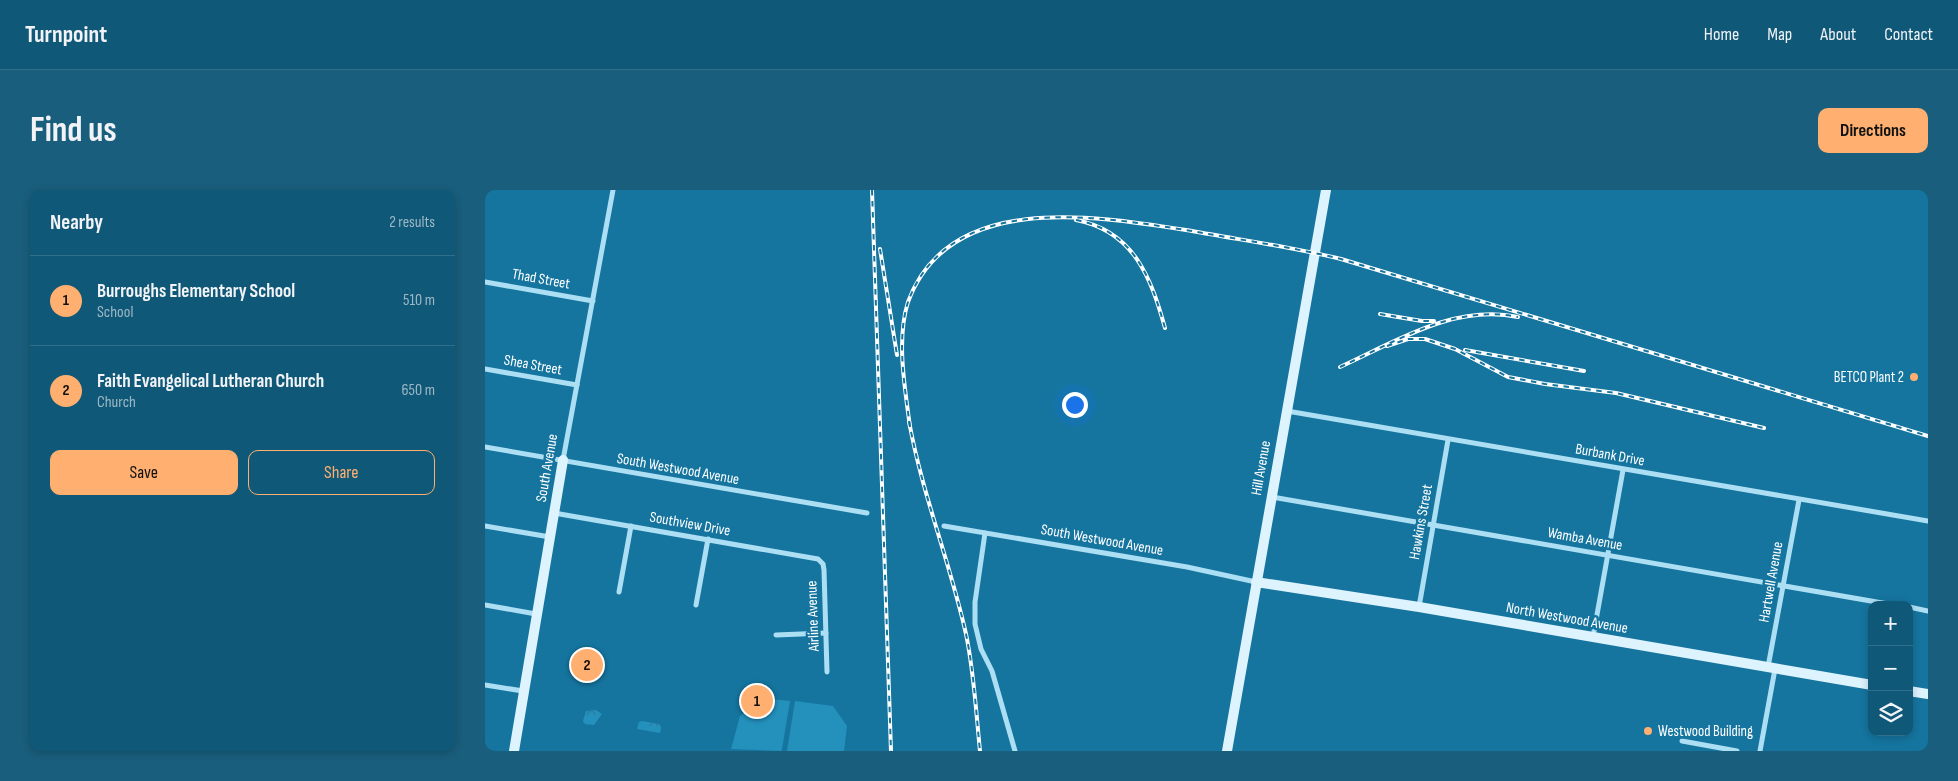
<!DOCTYPE html>
<meta charset="utf-8">
<style>
body{margin:0;font-family:"Sofia Sans Condensed",sans-serif;background:#195e7c;color:#f1f3f6}
.controls{position:absolute;right:15px;bottom:15px;display:grid;overflow:hidden;border-radius:10px;box-shadow:0 2px 8px #0003}
.controls button{width:45px;height:45px;display:grid;place-items:center;padding:0;border:0;border-bottom:1px solid #306e89;background:#105877;color:#f1f3f6;font:25px sans-serif}
.you{position:absolute;left:589px;top:214px;width:18px;height:18px;margin:-12px;border:4px solid #fff;border-radius:50%;background:#1a73e8;box-shadow:0 0 0 8px #1a73e833}
.badge{display:grid;place-items:center;width:32px;height:32px;border-radius:50%;background:#ffb070;color:#111;font-size:16px;font-weight:700}
.pin{position:absolute;translate:-50% -50%;border:2px solid #fff;box-shadow:0 1px 5px #0006}
.list{margin:0;padding:0;list-style:none}
h2{display:flex;justify-content:space-between;align-items:center;height:65px;margin:0;padding:0 20px;font-size:21px}
h2 small{font-size:16px;font-weight:400;color:#9cb8c6}
.list li{display:grid;grid-template-columns:32px 1fr auto;gap:15px;align-items:center;box-sizing:border-box;height:90px;padding:0 20px;border-top:1px solid #306e89}
.list b{display:block;font-size:19px;white-space:nowrap}
.list p{margin:0;font-size:16px;white-space:nowrap;color:#9cb8c6}
.list em{font-size:16px;font-style:normal;color:#9cb8c6}
.actions{display:flex;gap:10px;padding:15px 20px}
.actions a{flex:1;padding:11px 0;border:1px solid #ffb070;border-radius:10px;text-align:center;font-size:18px;color:#ffb070}
.actions .main{background:#ffb070;color:#111}
.icon{flex:none;width:28px;height:28px;fill:none;stroke:currentColor;stroke-width:2;stroke-linecap:round;stroke-linejoin:round}
.map{position:relative;flex:none;width:1443px;height:561px;overflow:hidden;border-radius:10px}
header{display:flex;align-items:center;gap:30px;box-sizing:border-box;height:70px;padding:0 25px;background:#105877;border-bottom:1px solid #306e89}
header strong{font-size:24px}
nav{display:flex;gap:28px;margin-inline-start:auto;font-size:18px}
.intro{display:flex;align-items:center;justify-content:space-between;box-sizing:border-box;height:120px;padding:0 30px}
h1{margin:0;font-size:35px}
.button{padding:12px 22px;border-radius:10px;background:#ffb070;color:#111;font-size:18px;font-weight:700}
main{display:flex;gap:30px;padding:0 30px}
aside{flex:1;background:#105877;border-radius:10px;box-shadow:0 2px 8px #0003}
.map>svg:first-child{display:block}
.park{fill:url(#park-crowns)}
.pitch{fill:#2490bc}
.lines{fill:none;stroke-linecap:round;stroke-linejoin:round}
.street{stroke:#addff4;stroke-width:5}
.secondary{stroke:#ddf3fd;stroke-width:10}
.rail-casing{stroke:#fff;stroke-width:4}
.rail{stroke:#15759f;stroke-width:2;stroke-dasharray:5.5;stroke-linecap:butt}
.poi-dot{fill:#ffb070;stroke:#15759f;stroke-width:2}
.labels{text-anchor:middle;dominant-baseline:central;stroke-width:5;stroke-linejoin:round;paint-order:stroke}
.street-label{font-size:15px;fill:#fff;stroke:#15759f}
.poi-label{font-size:15px;fill:#fff;stroke:#15759f;text-anchor:end}
</style>
<header>
<strong>Turnpoint</strong>
<nav><a>Home</a><a>Map</a><a>About</a><a>Contact</a></nav>
</header>
<div class="intro"><h1>Find us</h1><a class="button">Directions</a></div>
<main>
<aside>
<h2>Nearby<small>2 results</small></h2>
<ul class="list">
<li><span class="badge">1</span><div><b>Burroughs Elementary School</b><p>School</p></div><em>510 m</em></li>
<li><span class="badge">2</span><div><b>Faith Evangelical Lutheran Church</b><p>Church</p></div><em>650 m</em></li>
</ul>
<div class="actions"><a class="main">Save</a><a>Share</a></div>
</aside>
<div class="map">
<svg width="1443" height="561" viewBox="0 0 1443 561">
<defs>
<pattern id="park-crowns" width="20" height="18" patternUnits="userSpaceOnUse" patternTransform="scale(1.25)"><rect width="20" height="18" fill="#2490bc"/><path d="M2 6a3 3 0 1 1 6 0M12 15a3 3 0 1 1 6 0" fill="none" stroke="#327895"/></pattern>
</defs>
<rect width="100%" height="100%" fill="#15759f"/>
<g class="park">
<path d="M111,520L117,524L109,535L100,534L98,531L101,521Z"/>
<path d="M157,531L174,534L176,537L175,543L152,539L154,532Z"/>
</g>
<g class="pitch">
<path d="M276,508L305,511L297,559L296,561L246,559L255,526Z"/>
<path d="M310,511L348,516L362,536L359,561H302Z"/>
</g>
<g class="lines">
<g class="street">
<path d="M0,92L108,111"/>
<path d="M0,179L92,195"/>
<path d="M802,221L1443,331"/>
<path d="M0,257L382,323"/>
<path d="M78,270L128,0"/>
<path d="M787,307L1409,415"/>
<path d="M69,323L333,369L338,374L339,380L342,482"/>
<path d="M0,336L65,347"/>
<path d="M459,336L702,377L771,392"/>
<path d="M500,343L490,412V434L496,459L507,481L530,561"/>
<path d="M134,402L146,336"/>
<path d="M0,415L51,424"/>
<path d="M211,415L223,349"/>
<path d="M934,417L963,250"/>
<path d="M1424,417L1443,421"/>
<path d="M291,445L341,443"/>
<path d="M1108,447L1138,280"/>
<path d="M1283,477L1314,310"/>
<path d="M0,495L38,501"/>
<path d="M1197,551L1252,561"/>
<path d="M1275,561L1290,479"/>
</g>
<g class="secondary">
<path d="M771,392L934,417L1387,495"/>
<path d="M1424,501L1443,504"/>
<path d="M29,561L78,270"/>
<path d="M742,561L841,0"/>
</g>
<defs>
<g id="rail">
<path d="M387,0L406,561"/>
<path d="M591,30C649,41 666,88 680,138"/>
<path d="M395,59L412,165"/>
<path d="M895,124L937,131H949"/>
<path d="M902,156L923,149H940L970,159L1023,187L1060,194L1131,203L1279,238"/>
<path d="M980,160L1099,181"/>
<path d="M855,177C912,151 969,114 1033,127"/>
<path d="M424,231C437,304 465,372 481,444C489,482 491,522 495,561"/>
<path d="M425,237C420,198 411,150 423,112C464,0 612,26 707,41C756,50 807,57 856,69L1443,246"/>
</g>
</defs>
<use href="#rail" class="rail-casing"/>
<use href="#rail" class="rail"/>
</g>
<g class="poi-dot">
<circle cx="1429" cy="187" r="5"/>
<circle cx="1163" cy="541" r="5"/>
</g>
<g class="labels">
<g class="street-label">
<text transform="translate(56 89) rotate(10)">Thad Street</text>
<text transform="translate(48 175) rotate(10)">Shea Street</text>
<text transform="translate(1125 265) rotate(10)">Burbank Drive</text>
<text transform="translate(62 278) rotate(-80)">South Avenue</text>
<text transform="translate(776 278) rotate(-80)">Hill Avenue</text>
<text transform="translate(193 279) rotate(10)">South Westwood Avenue</text>
<text transform="translate(936 332) rotate(-80)">Hawkins Street</text>
<text transform="translate(205 334) rotate(10)">Southview Drive</text>
<text transform="translate(1100 349) rotate(10)">Wamba Avenue</text>
<text transform="translate(617 350) rotate(10)">South Westwood Avenue</text>
<text transform="translate(1286 392) rotate(-80)">Hartwell Avenue</text>
<text transform="translate(328 426) rotate(-92)">Airline Avenue</text>
<text transform="translate(1082 428) rotate(10)">North Westwood Avenue</text>
</g>
<g class="poi-label">
<text x="1419" y="187">BETCO Plant 2</text>
<text x="1173" y="541" text-anchor="start">Westwood Building</text>
</g>
</g>
</svg>
<div class="controls">
<button>+</button>
<button>−</button>
<button><svg class="icon" aria-label="layers" viewBox="0 0 24 24"><path d="M12 4l9 5-9 5-9-5zM3 14l9 5 9-5"/></svg></button>
</div>
<div class="you"></div>
<div class="pin badge" style="left:272px;top:511px">1</div>
<div class="pin badge" style="left:102px;top:475px">2</div>
</div>
</main>
